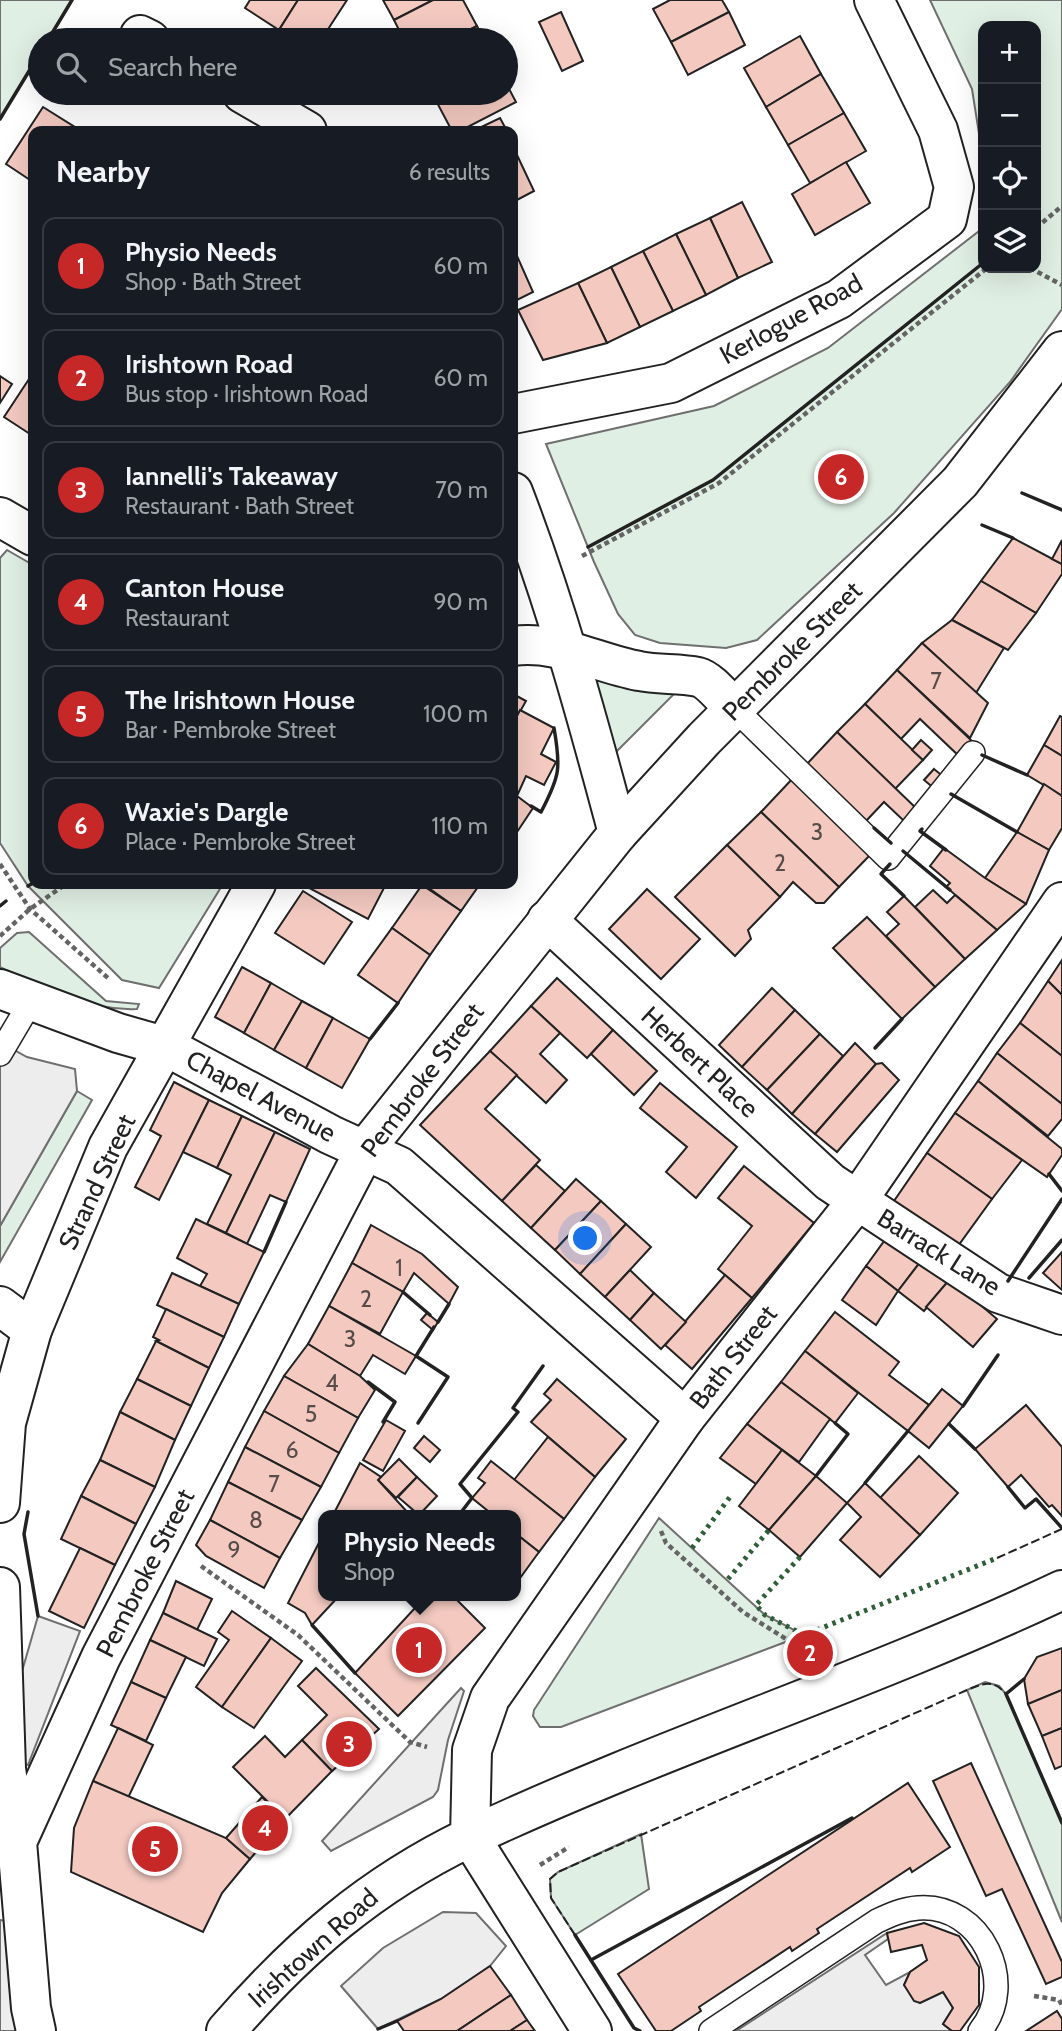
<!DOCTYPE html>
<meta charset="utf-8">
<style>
body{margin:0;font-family:Cabin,sans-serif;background:#20242c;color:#f1f3f6}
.controls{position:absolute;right:21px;top:21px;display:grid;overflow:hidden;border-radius:14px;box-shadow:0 7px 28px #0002}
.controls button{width:63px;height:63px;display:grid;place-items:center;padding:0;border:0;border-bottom:2px solid #363941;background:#171b24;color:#f1f3f6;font:35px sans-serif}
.you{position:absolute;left:586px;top:1239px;width:24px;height:24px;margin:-18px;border:5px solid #fff;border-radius:50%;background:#1a73e8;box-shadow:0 0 0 10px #1a73e833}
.badge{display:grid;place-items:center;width:46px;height:46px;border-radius:50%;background:#c62828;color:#fff;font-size:23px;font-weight:700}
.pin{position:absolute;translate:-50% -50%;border:4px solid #fff;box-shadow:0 2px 7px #0006}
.popup{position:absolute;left:318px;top:1510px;width:203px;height:91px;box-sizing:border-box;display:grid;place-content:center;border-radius:14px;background:#171b24;filter:drop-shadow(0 2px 5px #0005);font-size:23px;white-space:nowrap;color:#9ea1a6}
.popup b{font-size:26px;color:#f1f3f6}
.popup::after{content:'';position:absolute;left:50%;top:100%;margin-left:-14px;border:14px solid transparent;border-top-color:#171b24}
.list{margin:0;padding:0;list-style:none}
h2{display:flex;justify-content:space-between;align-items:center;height:91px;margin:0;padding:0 28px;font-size:30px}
h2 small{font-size:23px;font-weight:400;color:#9ea1a6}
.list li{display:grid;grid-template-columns:46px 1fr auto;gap:21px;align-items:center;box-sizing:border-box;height:98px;margin:0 14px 14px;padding:0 14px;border:2px solid #363941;border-radius:14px}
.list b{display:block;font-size:26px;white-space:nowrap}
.list p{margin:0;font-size:23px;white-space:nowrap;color:#9ea1a6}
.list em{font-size:23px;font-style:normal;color:#9ea1a6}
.icon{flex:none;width:38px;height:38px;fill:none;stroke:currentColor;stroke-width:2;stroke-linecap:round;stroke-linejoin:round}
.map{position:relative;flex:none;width:1062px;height:2031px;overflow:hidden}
.search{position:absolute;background:#171b24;box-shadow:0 7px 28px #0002;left:28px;top:28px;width:490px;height:77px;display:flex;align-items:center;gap:18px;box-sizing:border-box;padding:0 24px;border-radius:38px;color:#9ea1a6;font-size:26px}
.panel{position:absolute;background:#171b24;box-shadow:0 7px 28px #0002;left:28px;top:126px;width:490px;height:763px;border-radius:14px}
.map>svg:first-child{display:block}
.green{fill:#e0efe3;stroke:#6f6f6f;stroke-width:2}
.parking{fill:#ededed;stroke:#6f6f6f;stroke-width:2}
.building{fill:#f3c9c0;stroke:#222;stroke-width:2}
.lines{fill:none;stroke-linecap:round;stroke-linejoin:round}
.service-casing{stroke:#222;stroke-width:26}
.minor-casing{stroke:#222;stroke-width:42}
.tertiary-casing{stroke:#222;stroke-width:42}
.secondary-casing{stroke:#222;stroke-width:42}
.path{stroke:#646464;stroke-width:4.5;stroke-dasharray:5 3.5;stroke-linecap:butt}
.service{stroke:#fff;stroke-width:23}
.minor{stroke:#fff;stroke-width:38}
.tertiary{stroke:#fff;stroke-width:38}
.secondary{stroke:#fff;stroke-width:38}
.hedge{stroke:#2f5e38;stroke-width:5;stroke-dasharray:3.5 5;stroke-linecap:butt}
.fence{stroke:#222;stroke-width:2;stroke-dasharray:9 3.5;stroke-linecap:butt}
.wall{stroke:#222;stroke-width:3.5}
.labels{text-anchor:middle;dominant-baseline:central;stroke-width:5;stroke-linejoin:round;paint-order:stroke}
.number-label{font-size:23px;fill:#564c4a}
.street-label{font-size:26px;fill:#222;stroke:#fff}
</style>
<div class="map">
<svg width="1062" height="2031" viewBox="0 0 1062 2031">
<rect width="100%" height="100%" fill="#fff"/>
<g class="green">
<path d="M0,0H72L48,40H40V53L0,119Z"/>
<path d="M930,0H1062V309L1010,382L894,513L757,640L726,648L660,643L635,635L618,614L594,562L546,444L714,406L828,348L983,228V268H1036V26H983V159L972,89Z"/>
<path d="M7,550L33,565V884H223L159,988L122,980L28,886L0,843V558Z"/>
<path d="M606,679L678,690L613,755L595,681Z"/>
<path d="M29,932L106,1001L139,1004L137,1009C90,1011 41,989 0,967V948L17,933Z"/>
<path d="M77,1091L92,1100L0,1262V1226Z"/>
<path d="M659,1518L765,1615L804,1635L561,1727H540L533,1716L534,1710Z"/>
<path d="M985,1682L999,1686L1006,1694L1062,1823V1922L967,1690Z"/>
<path d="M641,1834L649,1889L575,1935L551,1898L550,1879L558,1872Z"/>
</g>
<g class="parking">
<path d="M0,1042L27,1057L75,1069L77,1091L0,1226Z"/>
<path d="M38,1616L80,1631L28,1765L21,1763L16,1692Z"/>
<path d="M461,1688L464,1691L448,1740L438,1790L433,1797L331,1851L322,1841Z"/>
<path d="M443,1912L476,1913L506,1946L490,1966L441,1999L378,2029L341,1986L383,1948Z"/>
<path d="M0,1920L13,1922L17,2031H0Z"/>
<path d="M887,1933L888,1939L865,1955L886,1985L910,1972L904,1985L920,2003L943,1992L953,2008L943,2024L952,2031H736Z"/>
</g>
<g class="building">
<path d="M250,0H298L279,30L245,8Z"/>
<path d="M298,0H347L321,40H295L279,30Z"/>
<path d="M383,0H433L394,20Z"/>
<path d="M433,0H463L477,26L449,40H404L394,20Z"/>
<path d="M670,0H722L729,12L671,42L653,9Z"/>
<path d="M561,12L583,61L562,71L539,22Z"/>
<path d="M729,12L745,45L688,75L671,42Z"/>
<path d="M477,26L484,40H449Z"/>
<path d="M800,36L821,74L766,107L744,68Z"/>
<path d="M821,74L844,113L788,145L766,107Z"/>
<path d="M506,83L516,102L460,131H452L434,97L441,93H506Z"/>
<path d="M43,107L78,129L33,131V182L6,164Z"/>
<path d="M844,113L866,151L810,183L788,145Z"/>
<path d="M500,118L507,131H473Z"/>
<path d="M517,155L534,191L513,202V157Z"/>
<path d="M846,162L870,203L815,235L792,194Z"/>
<path d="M742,202L772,262L738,278L710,218Z"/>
<path d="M710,218L738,278L706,295L676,234Z"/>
<path d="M676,234L706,295L673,311L643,251Z"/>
<path d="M513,247L533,292L513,302Z"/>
<path d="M643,251L673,311L640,327L611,267Z"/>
<path d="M611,267L640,327L607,343L578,283Z"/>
<path d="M578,283L607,343L543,360L518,310Z"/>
<path d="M33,373V436L4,417Z"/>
<path d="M0,376L12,384L0,403Z"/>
<path d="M1013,538L1062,564V574L1036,613L981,581Z"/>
<path d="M1062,540V564L1052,559Z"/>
<path d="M981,581L1036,613L1008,650L952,620Z"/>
<path d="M952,620L1004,648L976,693L922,643Z"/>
<path d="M922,643L988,703L970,738L897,670Z"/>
<path d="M897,670L974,743L960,757L920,719L901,739L865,704Z"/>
<path d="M513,694L526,701L513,724Z"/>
<path d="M865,704L923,760L895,789L837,732Z"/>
<path d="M520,710L554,728L541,754L556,762L544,785L526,776L517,796L513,793V724Z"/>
<path d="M1060,716L1062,717V756L1044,745Z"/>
<path d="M837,732L918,810L905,822L884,802L866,821L806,765Z"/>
<path d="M921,740L932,750L923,760L912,750Z"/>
<path d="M1044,745L1062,756V796L1027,775Z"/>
<path d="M934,769L945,778L935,789L924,780Z"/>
<path d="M794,777L872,853L839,887L761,812Z"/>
<path d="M1044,784L1062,796V828L1049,850L1017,832Z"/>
<path d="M513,793L533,808L513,838Z"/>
<path d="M761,812L839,887L824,903H816L793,882L780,897L727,845Z"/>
<path d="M1017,832L1049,850L1026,904L985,878Z"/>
<path d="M727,845L780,897L748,930L751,939L735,956L675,897Z"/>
<path d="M944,848L985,878L1026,904L997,930L946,887L950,883L930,866Z"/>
<path d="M312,884H386L368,919L309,888Z"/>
<path d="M423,884H480L461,911Z"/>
<path d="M422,885L461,911L430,955L392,928Z"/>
<path d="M647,889L700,939L661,979L609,929Z"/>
<path d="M933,890L947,903L955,895L997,930L965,959L915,907Z"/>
<path d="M303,891L352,922L324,964L275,933Z"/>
<path d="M904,896L965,959L935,987L886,936L899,924L887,912Z"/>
<path d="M867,917L935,987L902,1019L833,948Z"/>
<path d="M392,928L430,955L398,1003L358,975Z"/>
<path d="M1062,960V995L1048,981Z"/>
<path d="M242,967L271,983L244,1033L215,1017Z"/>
<path d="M557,978L613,1030L587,1058L531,1006Z"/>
<path d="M1048,981L1062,995V1056L1020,1023Z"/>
<path d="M271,983L302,1001L274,1050L244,1033Z"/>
<path d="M772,988L795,1010L742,1067L719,1045Z"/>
<path d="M302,1001L333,1018L306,1068L274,1050Z"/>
<path d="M531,1006L560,1033L540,1054L567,1080L546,1103L490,1051Z"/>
<path d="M795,1010L820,1034L767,1090L742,1067Z"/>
<path d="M333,1018L370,1039L342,1088L306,1068Z"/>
<path d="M1020,1023L1062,1056V1104L997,1053Z"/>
<path d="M613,1030L657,1071L634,1095L591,1054Z"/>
<path d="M820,1034L843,1056L792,1114L767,1090Z"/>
<path d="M855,1043L876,1064L815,1134L792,1114Z"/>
<path d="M490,1051L517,1075L485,1109L540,1160L502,1201L420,1125Z"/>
<path d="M997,1053L1062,1104V1119L1048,1136L978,1081Z"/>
<path d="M882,1063L899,1080L837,1152L815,1134L876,1064Z"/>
<path d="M978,1081L1062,1149V1155L1047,1177L955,1113Z"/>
<path d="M174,1082L209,1100L159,1200L135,1187L161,1136L150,1130Z"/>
<path d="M660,1083L737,1147L696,1198L666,1172L687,1147L640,1108Z"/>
<path d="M209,1100L242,1116L217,1168L183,1152Z"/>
<path d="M955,1113L1022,1160L992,1199L927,1153Z"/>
<path d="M242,1116L275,1132L226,1233L207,1224L231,1175L217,1168Z"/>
<path d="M275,1132L310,1149L286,1202L270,1195L247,1244L226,1233Z"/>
<path d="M927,1153L992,1199L958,1246L894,1201Z"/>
<path d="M536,1165L565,1191L531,1228L502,1201Z"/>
<path d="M744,1166L814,1223L752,1298L718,1269L752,1226L718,1198Z"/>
<path d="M576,1179L601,1201L555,1250L531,1228Z"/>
<path d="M601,1201L626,1224L580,1274L555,1250Z"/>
<path d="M196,1219L264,1252L239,1304L200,1286L207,1274L177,1258Z"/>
<path d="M626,1224L651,1247L605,1297L580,1274Z"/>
<path d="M371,1225L422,1254L458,1287L449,1304L414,1273L403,1292L352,1263Z"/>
<path d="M890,1233L924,1257L898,1291L866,1266Z"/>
<path d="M1062,1252V1290L1043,1273Z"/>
<path d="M924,1257L950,1279L924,1311L898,1291Z"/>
<path d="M352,1263L403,1292L380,1334L329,1306Z"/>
<path d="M866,1266L898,1291L876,1325L842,1300Z"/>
<path d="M630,1270L654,1293L630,1320L605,1297Z"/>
<path d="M172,1273L239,1304L224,1337L157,1305Z"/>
<path d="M725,1275L752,1298L692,1369L665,1345Z"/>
<path d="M950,1279L997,1319L973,1347L926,1307Z"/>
<path d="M654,1293L686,1322L661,1349L630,1320Z"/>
<path d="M329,1306L416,1356L405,1374L373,1355L360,1376L308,1344Z"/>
<path d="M166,1309L224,1337L209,1368L156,1341L159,1340L153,1337Z"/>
<path d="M835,1312L899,1362L889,1375L929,1405L908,1431L805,1351Z"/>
<path d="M427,1313L438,1322L433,1330L421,1320Z"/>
<path d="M156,1341L209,1368L191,1406L137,1379Z"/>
<path d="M308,1344L360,1376L375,1390L358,1418L284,1376Z"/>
<path d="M805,1351L858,1393L835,1423L781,1382Z"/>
<path d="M284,1376L358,1418L339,1453L264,1411Z"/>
<path d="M137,1379L191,1406L175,1440L120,1412Z"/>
<path d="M557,1379L626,1439L595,1477L531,1422L551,1400L544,1394Z"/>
<path d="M781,1382L830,1419L799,1462L747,1424Z"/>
<path d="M942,1389L963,1406L929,1448L908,1431Z"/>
<path d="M1026,1405L1062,1447V1516L1052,1505L1049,1507L1021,1475L1008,1487L975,1449Z"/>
<path d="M264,1411L339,1453L321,1487L245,1447Z"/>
<path d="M120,1412L175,1440L155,1487L100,1460Z"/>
<path d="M386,1420L405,1431L383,1471L363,1460Z"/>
<path d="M747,1424L782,1450L756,1484L720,1458Z"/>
<path d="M424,1436L440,1450L430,1462L414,1448Z"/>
<path d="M548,1437L595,1477L564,1519L514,1480Z"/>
<path d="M245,1447L321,1487L302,1520L228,1482Z"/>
<path d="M782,1450L816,1476L769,1530L739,1506Z"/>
<path d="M919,1456L958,1493L920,1535L880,1498Z"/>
<path d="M399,1459L417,1477L396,1498L378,1480Z"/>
<path d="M100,1460L155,1487L136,1524L81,1496Z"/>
<path d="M491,1461L564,1519L539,1552L515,1533V1515H493L472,1498L485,1483L478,1478Z"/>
<path d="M360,1463L381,1477L378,1480L410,1515H333Z"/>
<path d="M816,1476L847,1503L800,1557L769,1530Z"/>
<path d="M417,1477L437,1496L419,1515L398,1497Z"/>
<path d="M228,1482L302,1520L280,1558L210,1520Z"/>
<path d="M865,1483L920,1535L880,1577L840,1540L861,1517L847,1503Z"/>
<path d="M81,1496L136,1524L115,1565L61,1539Z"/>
<path d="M210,1520L280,1558L264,1588L206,1556L196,1545Z"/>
<path d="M515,1533L539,1552L515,1585Z"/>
<path d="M323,1535V1596H339L312,1625L305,1613L288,1603Z"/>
<path d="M80,1548L115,1565L84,1628L49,1611Z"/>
<path d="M176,1581L212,1599L197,1630L163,1613Z"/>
<path d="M426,1596H453L485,1628L398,1716L355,1673Z"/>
<path d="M232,1611L271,1638L222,1707L196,1687L229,1640L218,1632Z"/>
<path d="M163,1613L217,1639L204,1666L150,1640Z"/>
<path d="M271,1638L302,1661L254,1728L222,1707Z"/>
<path d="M150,1640L186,1657L166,1698L131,1682Z"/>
<path d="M1062,1648V1690L1028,1704L1024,1679L1037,1657Z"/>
<path d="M316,1668L379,1729L332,1771L302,1740L327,1715L298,1686Z"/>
<path d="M131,1682L166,1698L146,1741L111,1725Z"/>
<path d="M1062,1690V1728L1042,1736L1028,1704Z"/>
<path d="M118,1728L153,1745L128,1798L93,1781Z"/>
<path d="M1062,1728V1766L1055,1769L1042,1736Z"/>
<path d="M265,1736L285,1757L302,1740L332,1771L285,1819L233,1767Z"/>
<path d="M971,1763L1062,1962V1977L1046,1984L1002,1889L986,1896L933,1781Z"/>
<path d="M93,1781L226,1838L250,1859L222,1893L203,1932L71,1872L74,1828Z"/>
<path d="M908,1783L950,1847L912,1872L910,1868L817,1929L819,1933L792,1951L790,1947L699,2007L701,2011L671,2031H656L618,1974Z"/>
<path d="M262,1797L285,1819L250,1859L226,1838Z"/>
<path d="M924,1923L959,1936L979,1967V2005L960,2031H952L943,2024L953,2008L943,1992L920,2003L914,2001L904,1985L910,1972L927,1960L922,1945L891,1952L887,1933Z"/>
<path d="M490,1966L511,1995L457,2031H404L397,2021L441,1999Z"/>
<path d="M511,1995L527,2020L510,2031H457Z"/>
<path d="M1057,2011L1062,2019V2031H1026Z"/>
<path d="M527,2020L535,2031H510Z"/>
</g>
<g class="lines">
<defs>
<g id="service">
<path d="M735,709L888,858L973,753"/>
<path d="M0,1054L30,1003"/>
<path d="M711,2031L877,1921C890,1915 903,1909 918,1908C982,1903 1019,1984 980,2031"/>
</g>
<g id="minor">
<path d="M140,35L150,40"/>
<path d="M242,93L307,131"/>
<path d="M513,414L671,383L839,299L947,219L954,187L938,130L874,0"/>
<path d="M513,492C556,604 587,717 618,833"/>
<path d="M0,517L33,536"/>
<path d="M513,646C557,640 596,663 639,671C658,675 679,673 698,677C710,680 725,700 735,709"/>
<path d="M547,920L830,1182L998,1293L1062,1315"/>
<path d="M0,989L118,1033L167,1047L331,1135L399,1166L685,1418"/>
<path d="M0,1306L32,1330"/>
<path d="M0,1503L6,1423L32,1330L108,1147L256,884"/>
<path d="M0,1587L6,1769L17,1842"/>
<path d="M470,1837L592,2031"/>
</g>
<path id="tertiary" d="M470,1837C664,1746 869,1681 1062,1590"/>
<g id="secondary">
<path d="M36,2031L31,2008L17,1842L101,1657L366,1148L618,833L704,739L960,482L1062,351"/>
<path d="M226,2031C298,1948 370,1885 470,1837L472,1750L490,1698L685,1418L857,1201L1062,902"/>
</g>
</defs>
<use href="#service" class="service-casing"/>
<use href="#minor" class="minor-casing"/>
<use href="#tertiary" class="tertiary-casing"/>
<use href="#secondary" class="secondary-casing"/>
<g class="path">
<path d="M1036,228L1062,206"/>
<path d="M1030,268L1062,285"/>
<path d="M582,556L719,483L987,268"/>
<path d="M0,864L30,909L108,978"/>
<path d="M0,936L30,909L66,884"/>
<path d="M661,1531L666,1543L743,1612L802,1649"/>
<path d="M201,1566L298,1635L410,1742L427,1747"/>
<path d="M540,1865L569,1847"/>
<path d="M1034,1996L1059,2000L1062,2005"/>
</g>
<use href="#service" class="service"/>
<use href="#minor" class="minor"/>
<use href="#tertiary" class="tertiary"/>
<use href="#secondary" class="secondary"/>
<g class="hedge">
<path d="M692,1548L730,1497"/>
<path d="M800,1557L756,1605L765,1615L804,1635L997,1558"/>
<path d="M728,1579L769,1530"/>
</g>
<g class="fence">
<path d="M997,1558L1062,1529"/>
<path d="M575,1935L551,1898L550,1879L558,1872L967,1690C984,1683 993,1679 1006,1694"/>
</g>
<g class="wall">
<path d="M48,40L72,0"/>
<path d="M0,119L40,53"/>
<path d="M1022,493L1062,510"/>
<path d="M982,525L1013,538"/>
<path d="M588,547L713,480L983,263"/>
<path d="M982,755L1027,775"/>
<path d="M951,794L1017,832"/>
<path d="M531,806L541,812C560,776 561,768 554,728"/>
<path d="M874,828L891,843"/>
<path d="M922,829L920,831L946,850"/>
<path d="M903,851L950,890"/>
<path d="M890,864L881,874L904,896"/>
<path d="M28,886L33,883"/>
<path d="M0,906L6,901"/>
<path d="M370,1039L398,1003"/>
<path d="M875,1048L902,1019"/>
<path d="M1049,1174L1062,1191"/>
<path d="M264,1252L286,1202"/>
<path d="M1029,1278L1062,1240"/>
<path d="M1008,1281L1062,1199"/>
<path d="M403,1292L430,1315"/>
<path d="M438,1322L449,1304"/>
<path d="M368,1382L395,1402L383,1422"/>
<path d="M963,1406L998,1355"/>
<path d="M418,1423L448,1377L416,1356L434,1327"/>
<path d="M949,1424L975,1449"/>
<path d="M816,1476L848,1434L835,1423"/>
<path d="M865,1483L908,1431"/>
<path d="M1008,1487L1025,1508L1036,1499L1062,1528"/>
<path d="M28,1512L24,1534L38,1616"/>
<path d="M459,1515L472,1498L460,1484L518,1412L513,1408L543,1366"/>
<path d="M312,1625L355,1673"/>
<path d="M1024,1679L1006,1694L1062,1823"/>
<path d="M575,1935L634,2028L640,2031"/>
<path d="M591,1960L852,1818"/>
<path d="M378,2029L397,2021"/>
</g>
</g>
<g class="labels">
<g class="number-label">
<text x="936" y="681">7</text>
<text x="817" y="832">3</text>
<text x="780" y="863">2</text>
<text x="399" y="1268">1</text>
<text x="366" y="1299">2</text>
<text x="350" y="1339">3</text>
<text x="332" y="1383">4</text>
<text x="311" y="1414">5</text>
<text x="292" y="1450">6</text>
<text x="274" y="1484">7</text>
<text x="256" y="1520">8</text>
<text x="234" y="1550">9</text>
</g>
<g class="street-label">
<text transform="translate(791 319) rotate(-29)">Kerlogue Road</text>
<text transform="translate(792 651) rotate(-45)">Pembroke Street</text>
<text transform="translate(700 1062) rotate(43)">Herbert Place</text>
<text transform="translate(422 1080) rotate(-53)">Pembroke Street</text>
<text transform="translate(261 1096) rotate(28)">Chapel Avenue</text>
<text transform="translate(97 1182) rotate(-65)">Strand Street</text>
<text transform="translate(939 1252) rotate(32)">Barrack Lane</text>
<text transform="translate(733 1357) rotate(-52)">Bath Street</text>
<text transform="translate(145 1573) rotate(-63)">Pembroke Street</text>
<text transform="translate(313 1948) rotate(-42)">Irishtown Road</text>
</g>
</g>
</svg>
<div class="controls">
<button>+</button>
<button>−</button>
<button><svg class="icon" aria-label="locate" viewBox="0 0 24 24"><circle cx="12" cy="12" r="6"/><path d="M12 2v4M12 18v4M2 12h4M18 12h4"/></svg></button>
<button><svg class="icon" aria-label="layers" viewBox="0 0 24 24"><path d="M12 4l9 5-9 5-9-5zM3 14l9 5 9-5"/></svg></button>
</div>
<div class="you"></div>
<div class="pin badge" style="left:419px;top:1650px">1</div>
<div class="popup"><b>Physio Needs</b>Shop</div>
<div class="pin badge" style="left:810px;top:1653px">2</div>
<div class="pin badge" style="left:349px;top:1744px">3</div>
<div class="pin badge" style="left:265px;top:1828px">4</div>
<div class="pin badge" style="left:155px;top:1849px">5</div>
<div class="pin badge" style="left:841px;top:477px">6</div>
<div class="search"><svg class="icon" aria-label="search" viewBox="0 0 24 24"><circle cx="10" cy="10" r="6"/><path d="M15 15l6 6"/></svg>Search here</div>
<section class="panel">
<h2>Nearby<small>6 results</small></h2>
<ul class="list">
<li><span class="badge">1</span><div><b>Physio Needs</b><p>Shop · Bath Street</p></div><em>60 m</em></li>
<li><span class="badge">2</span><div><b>Irishtown Road</b><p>Bus stop · Irishtown Road</p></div><em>60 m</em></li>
<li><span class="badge">3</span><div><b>Iannelli's Takeaway</b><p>Restaurant · Bath Street</p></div><em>70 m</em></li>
<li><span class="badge">4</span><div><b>Canton House</b><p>Restaurant</p></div><em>90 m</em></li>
<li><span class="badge">5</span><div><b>The Irishtown House</b><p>Bar · Pembroke Street</p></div><em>100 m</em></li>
<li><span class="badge">6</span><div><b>Waxie's Dargle</b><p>Place · Pembroke Street</p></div><em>110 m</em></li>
</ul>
</section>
</div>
